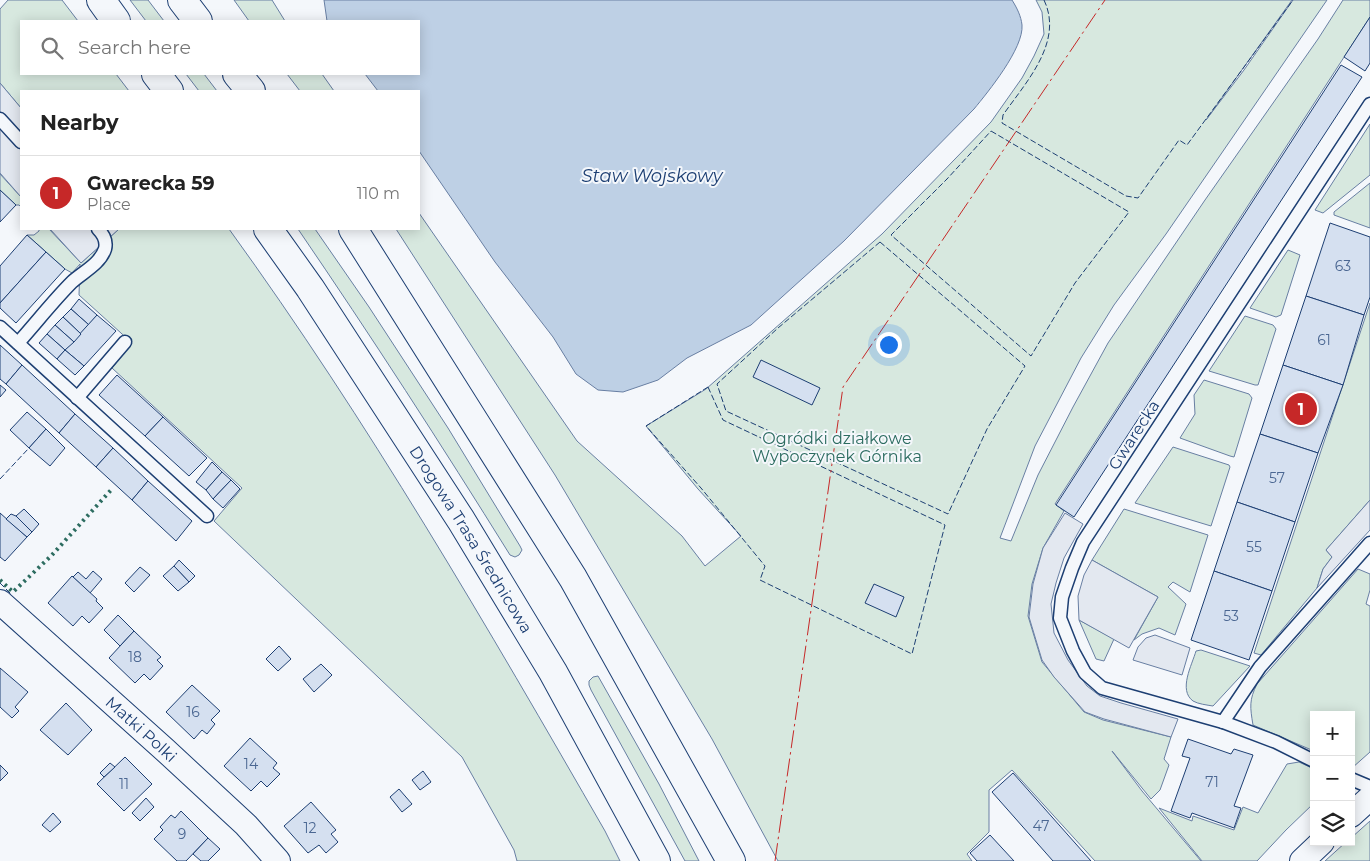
<!DOCTYPE html>
<meta charset="utf-8">
<style>
body{margin:0;font-family:Montserrat,sans-serif;background:#f2f2f2;color:#222}
.controls{position:absolute;right:15px;bottom:15px;display:grid;overflow:hidden;border-radius:0px;box-shadow:0 2px 12px #0003}
.controls button{width:45px;height:45px;display:grid;place-items:center;padding:0;border:0;border-bottom:1px solid #e0e0e0;background:#fff;color:#222;font:25px sans-serif}
.you{position:absolute;left:888px;top:344px;width:18px;height:18px;margin:-12px;border:4px solid #fff;border-radius:50%;background:#1a73e8;box-shadow:0 0 0 8px #1a73e833}
.badge{display:grid;place-items:center;width:32px;height:32px;border-radius:50%;background:#c62828;color:#fff;font-size:16px;font-weight:700}
.pin{position:absolute;translate:-50% -50%;border:2px solid #fff;box-shadow:0 1px 5px #0006}
.list{margin:0;padding:0;list-style:none}
h2{display:flex;justify-content:space-between;align-items:center;height:65px;margin:0;padding:0 20px;font-size:21px}
h2 small{font-size:16px;font-weight:400;color:#767676}
.list li{display:grid;grid-template-columns:32px 1fr auto;gap:15px;align-items:center;box-sizing:border-box;height:75px;padding:0 20px;border-top:1px solid #e0e0e0}
.list b{display:block;font-size:19px;white-space:nowrap}
.list p{margin:0;font-size:16px;white-space:nowrap;color:#767676}
.list em{font-size:16px;font-style:normal;color:#767676}
.icon{flex:none;width:28px;height:28px;fill:none;stroke:currentColor;stroke-width:2;stroke-linecap:round;stroke-linejoin:round}
.map{position:relative;flex:none;width:1370px;height:861px;overflow:hidden}
.search{position:absolute;background:#fff;box-shadow:0 2px 12px #0003;left:20px;top:20px;width:400px;height:55px;display:flex;align-items:center;gap:12px;box-sizing:border-box;padding:0 18px;border-radius:0px;color:#767676;font-size:19px}
.panel{position:absolute;background:#fff;box-shadow:0 2px 12px #0003;left:20px;top:90px;width:400px;height:140px;border-radius:0px}
.map>svg:first-child{display:block}
.green{fill:#d7e8df;stroke:#687fa3}
.parking{fill:#e3e8f0;stroke:#687fa3}
.water{fill:#bed0e5;stroke:#687fa3}
.building{fill:#d5e0f0;stroke:#1d3f73}
.lines{fill:none;stroke-linecap:round;stroke-linejoin:round}
.lane-casing{stroke:#1d3f73;stroke-width:15}
.street-casing{stroke:#1d3f73;stroke-width:26}
.primary-casing{stroke:#1d3f73;stroke-width:30}
.lane{stroke:#f4f7fb;stroke-width:12}
.street{stroke:#f4f7fb;stroke-width:24}
.primary{stroke:#f4f7fb;stroke-width:28}
.hedge{stroke:#2c6c60;stroke-width:4;stroke-dasharray:2.5 4;stroke-linecap:butt}
.fence{stroke:#1d3f73;stroke-width:1;stroke-dasharray:6 2.5;stroke-linecap:butt}
.power{stroke:#c62828;stroke-width:1;stroke-dasharray:18 4 2.5 4;stroke-linecap:butt}
.labels{text-anchor:middle;dominant-baseline:central;stroke-width:4;stroke-linejoin:round;paint-order:stroke}
.number-label{font-size:14px;fill:#4b6792}
.street-label{font-size:16px;fill:#1d3f73;stroke:#f4f7fb}
.park-label{font-size:16px;fill:#2c6c60;stroke:#f4f7fb}
.water-label{font-size:18px;font-style:italic;fill:#1d3f73;stroke:#f4f7fb}
</style>
<div class="map">
<svg width="1370" height="861" viewBox="0 0 1370 861">
<rect width="100%" height="100%" fill="#f4f7fb"/>
<g class="green">
<path d="M8,0H62L78,21H21V74H116L129,91H21V108L0,83V9Z"/>
<path d="M130,0H148L164,21H146Z"/>
<path d="M234,0H272L285,21H249Z"/>
<path d="M1036,0H1292L1206,120L1244,70L1293,0H1327L1166,234L1114,305L1081,358L1035,446L1000,538L1011,541L1038,475L1073,407L1108,343L1205,200L1318,39L1343,0H1370V17L1055,504L1064,511L1043,548L1032,584L1028,616L1042,662L1084,712L1103,720L1171,737L1164,759L1169,765L1160,790L1151,799L1112,751L1142,791L1201,861H1095L1012,770L989,790V832L967,854L972,861H778L712,739L555,475L396,229H419V213L577,441L682,536L705,566L741,536L698,489L646,426L706,389L882,234L991,122L1022,78L1034,56L1044,34L1042,12Z"/>
<path d="M186,74H204L217,91H199Z"/>
<path d="M287,74H322L334,91H300Z"/>
<path d="M1370,124V175L1323,213L1315,210Z"/>
<path d="M0,174L21,197V207L19,205H16L0,190Z"/>
<path d="M1370,183V228L1334,215V212Z"/>
<path d="M39,229H49L81,263L119,229H229C368,421 487,626 605,831L620,861H517L514,850L462,757L214,521L242,488L112,368L132,343L79,295L80,264L72,273L65,269L27,235H34L39,231Z"/>
<path d="M298,229H315L369,307L448,428L520,546L522,550L519,555L515,557L510,555C441,444 371,336 298,229Z"/>
<path d="M1288,250L1300,255L1281,315L1276,317L1250,308Z"/>
<path d="M1370,303V500L1326,550L1332,557L1323,569L1317,588L1261,655L1254,653Z"/>
<path d="M1245,316L1273,325L1276,329L1258,385H1255L1209,371Z"/>
<path d="M1204,380L1249,394L1252,398L1234,457L1230,456L1180,438L1195,414L1194,395Z"/>
<path d="M1173,447L1229,465L1230,467L1211,526L1135,503Z"/>
<path d="M1124,509L1208,535L1190,592L1173,582L1168,587L1186,604L1175,635L1159,628L1142,634L1134,640L1158,597L1092,560Z"/>
<path d="M1358,569L1370,574V590L1366,604L1370,606V752L1352,768L1351,767V715H1314V751L1253,725C1250,707 1249,700 1257,684Z"/>
<path d="M1079,620L1114,639L1104,661L1096,659Z"/>
<path d="M1201,650L1250,666L1213,706C1207,705 1198,704 1193,701C1178,690 1192,665 1196,651Z"/>
<path d="M598,676L659,784L699,861H685L591,690L589,685V681L593,677Z"/>
<path d="M1299,762L1314,769V803L1286,830L1257,861H1202L1159,808L1192,821L1193,816L1234,830L1243,807L1258,813L1287,764Z"/>
<path d="M1370,821V861H1325L1346,842H1351V838Z"/>
</g>
<g class="parking">
<path d="M0,83L21,108V197L0,173Z"/>
<path d="M50,229H119L81,263Z"/>
<path d="M1370,500V530L1317,588L1323,569L1332,557L1326,550Z"/>
<path d="M1065,513L1083,524L1064,558L1056,583L1051,604L1054,633L1068,660L1087,686L1100,696L1121,703L1178,719L1171,737L1104,719L1085,712L1054,677L1042,660L1029,617L1033,584L1043,548Z"/>
<path d="M1092,560L1158,597L1129,648L1079,620L1078,596L1084,575Z"/>
<path d="M1155,635L1190,648L1182,675L1133,660L1138,647L1146,638Z"/>
</g>
<path class="water" d="M324,0H1012C1017,8 1021,16 1022,25C1024,48 988,92 974,109L844,241L751,325L687,358L658,380L623,392L598,390L576,374L553,337L495,262L419,151V91H378L365,74H419V21H327Z"/>
<g class="building">
<path d="M1370,17V63L1365,71L1344,57Z"/>
<path d="M1341,65L1362,77L1074,517L1056,505Z"/>
<path d="M0,190L16,205L0,222Z"/>
<path d="M1330,223L1370,237V297L1364,315L1306,296Z"/>
<path d="M27,235L46,252L0,303V266Z"/>
<path d="M46,252L65,269L16,323L0,308V303Z"/>
<path d="M1306,296L1364,315L1343,385L1283,365Z"/>
<path d="M79,299L97,315L89,325L71,309Z"/>
<path d="M71,309L89,325L81,334L63,317Z"/>
<path d="M97,315L116,331L84,366L65,350Z"/>
<path d="M63,317L81,334L74,342L55,325Z"/>
<path d="M55,325L74,342L65,350L47,334Z"/>
<path d="M47,334L65,350L57,359L39,343Z"/>
<path d="M0,345L22,365L6,384L0,379Z"/>
<path d="M65,350L84,366L75,375L57,359Z"/>
<path d="M761,360L820,388L812,405L753,377Z"/>
<path d="M22,365L75,414L59,433L6,384Z"/>
<path d="M1283,365L1343,385L1318,453L1260,434Z"/>
<path d="M117,375L163,417L145,436L99,395Z"/>
<path d="M0,385L6,390L0,397Z"/>
<path d="M27,412L46,429L29,448L10,430Z"/>
<path d="M75,414L113,448L96,467L59,433Z"/>
<path d="M163,417L207,458L189,476L145,436Z"/>
<path d="M46,429L65,448L50,466L29,448Z"/>
<path d="M1260,434L1318,453L1295,522L1237,502Z"/>
<path d="M113,448L148,481L132,500L96,467Z"/>
<path d="M212,462L222,472L206,490L196,482Z"/>
<path d="M222,472L231,480L213,499L206,490Z"/>
<path d="M231,480L240,489L223,508L213,499Z"/>
<path d="M148,481L192,521L176,541L132,500Z"/>
<path d="M1237,502L1295,522L1272,591L1214,571Z"/>
<path d="M24,509L39,524L32,532L16,516Z"/>
<path d="M0,513L27,537L5,561L0,557Z"/>
<path d="M11,514L16,516L32,532L27,537L6,519Z"/>
<path d="M179,560L195,576L189,582L174,566Z"/>
<path d="M174,566L189,582L178,591L163,576Z"/>
<path d="M140,567L150,575L134,592L125,583Z"/>
<path d="M93,571L102,579L90,593L73,577L78,572L86,579Z"/>
<path d="M1214,571L1272,591L1249,660L1191,640Z"/>
<path d="M72,576L97,599L96,601L103,608L89,623L82,616L73,626L48,603Z"/>
<path d="M874,584L904,597L896,617L865,603Z"/>
<path d="M118,615L134,631L120,646L104,630Z"/>
<path d="M134,631L161,657L157,660L163,666L150,680L144,674L135,683L109,658Z"/>
<path d="M279,646L291,659L278,671L266,659Z"/>
<path d="M321,664L332,675L314,692L303,679Z"/>
<path d="M0,668L28,692L15,707L19,711L12,718L0,707Z"/>
<path d="M192,685L220,711L211,720L215,724L207,734L202,730L194,739L166,712Z"/>
<path d="M66,703L92,730L68,755L40,730Z"/>
<path d="M250,738L277,763L273,768L280,774L267,787L261,781L251,791L224,766Z"/>
<path d="M1188,739L1231,754L1234,749L1253,755L1234,806L1241,808L1234,828L1192,813L1190,818L1171,811L1190,758L1182,756Z"/>
<path d="M125,757L152,784L124,811L97,784Z"/>
<path d="M110,763L115,767L104,777L100,773Z"/>
<path d="M0,765L8,773L0,781Z"/>
<path d="M423,771L431,782L420,790L412,780Z"/>
<path d="M1013,773L1091,861H1053L992,792Z"/>
<path d="M399,789L412,804L402,812L390,797Z"/>
<path d="M146,798L154,807L140,821L132,813Z"/>
<path d="M311,802L336,830L331,834L338,842L326,853L319,845L308,853L284,826Z"/>
<path d="M181,811L208,838L186,861H177L154,839L163,830L160,827L171,815L175,818Z"/>
<path d="M53,813L61,822L50,832L42,825Z"/>
<path d="M990,835L1014,861H977L970,853Z"/>
<path d="M208,838L220,849L208,861H201L193,854Z"/>
</g>
<g class="lines">
<defs>
<g id="lane">
<path d="M0,119L21,142"/>
<path d="M0,327L207,516"/>
<path d="M18,343C36,323 53,301 72,282C83,272 100,264 105,249C107,241 104,235 98,229"/>
<path d="M77,398L125,342"/>
<path d="M1223,722L1260,667L1370,543"/>
<path d="M1314,761L1276,742L1223,722L1102,688L1085,673L1073,651L1060,618L1062,597L1072,568L1083,542L1370,104"/>
<path d="M1351,779L1370,787"/>
</g>
<g id="street">
<path id="s1" d="M0,602L165,750L246,825L278,861"/>
<path d="M1351,815L1370,798"/>
<path d="M1302,861L1322,842"/>
</g>
<g id="primary">
<path d="M101,0L116,21"/>
<path d="M182,0L198,21"/>
<path d="M156,74L169,91"/>
<path d="M237,74L251,91"/>
<path id="s2" d="M268,229L310,288L461,520L553,672L656,861"/>
<path d="M353,229L573,578L731,861"/>
</g>
</defs>
<use href="#lane" class="lane-casing"/>
<use href="#street" class="street-casing"/>
<use href="#primary" class="primary-casing"/>
<use href="#lane" class="lane"/>
<use href="#street" class="street"/>
<use href="#primary" class="primary"/>
<path class="hedge" d="M0,580L13,592L52,555L111,490"/>
<g class="fence">
<path d="M1044,0C1064,42 1026,82 1003,115L1002,123L1126,196L1138,198L1179,140L1187,145L1293,0"/>
<path d="M991,131L1129,212L1075,283L1031,356L891,235L947,179Z"/>
<path d="M880,242L1025,366L987,429L948,514L726,411L717,384L778,328Z"/>
<path d="M708,387L723,420L945,525L912,654L760,580L765,566L701,488L646,426Z"/>
<path d="M0,479L29,448"/>
<path d="M0,583L12,595"/>
</g>
<path class="power" d="M775,861L843,387L1105,0"/>
</g>
<g class="labels">
<g class="number-label">
<text x="1343" y="266">63</text>
<text x="1324" y="340">61</text>
<text x="1277" y="478">57</text>
<text x="1254" y="547">55</text>
<text x="1231" y="616">53</text>
<text x="135" y="657">18</text>
<text x="193" y="712">16</text>
<text x="251" y="764">14</text>
<text x="1212" y="782">71</text>
<text x="124" y="784">11</text>
<text x="1041" y="826">47</text>
<text x="310" y="828">12</text>
<text x="182" y="834">9</text>
</g>
<g class="street-label">
<text transform="translate(1134 435) rotate(-57)">Gwarecka</text>
<text stroke="none"><textPath href="#s2" startOffset="371">Drogowa Trasa Średnicowa</textPath></text>
<text stroke="none"><textPath href="#s1" startOffset="190">Matki Polki</textPath></text>
</g>
<g class="park-label">
<text x="837" y="438">Ogródki działkowe<tspan x="837" dy="18">Wypoczynek Górnika</tspan></text>
</g>
<g class="water-label">
<text x="652" y="176">Staw Wojskowy</text>
</g>
</g>
</svg>
<div class="controls">
<button>+</button>
<button>−</button>
<button><svg class="icon" aria-label="layers" viewBox="0 0 24 24"><path d="M12 4l9 5-9 5-9-5zM3 14l9 5 9-5"/></svg></button>
</div>
<div class="you"></div>
<div class="pin badge" style="left:1301px;top:409px">1</div>
<div class="search"><svg class="icon" aria-label="search" viewBox="0 0 24 24"><circle cx="10" cy="10" r="6"/><path d="M15 15l6 6"/></svg>Search here</div>
<section class="panel">
<h2>Nearby<small></small></h2>
<ul class="list">
<li><span class="badge">1</span><div><b>Gwarecka 59</b><p>Place</p></div><em>110 m</em></li>
</ul>
</section>
</div>
